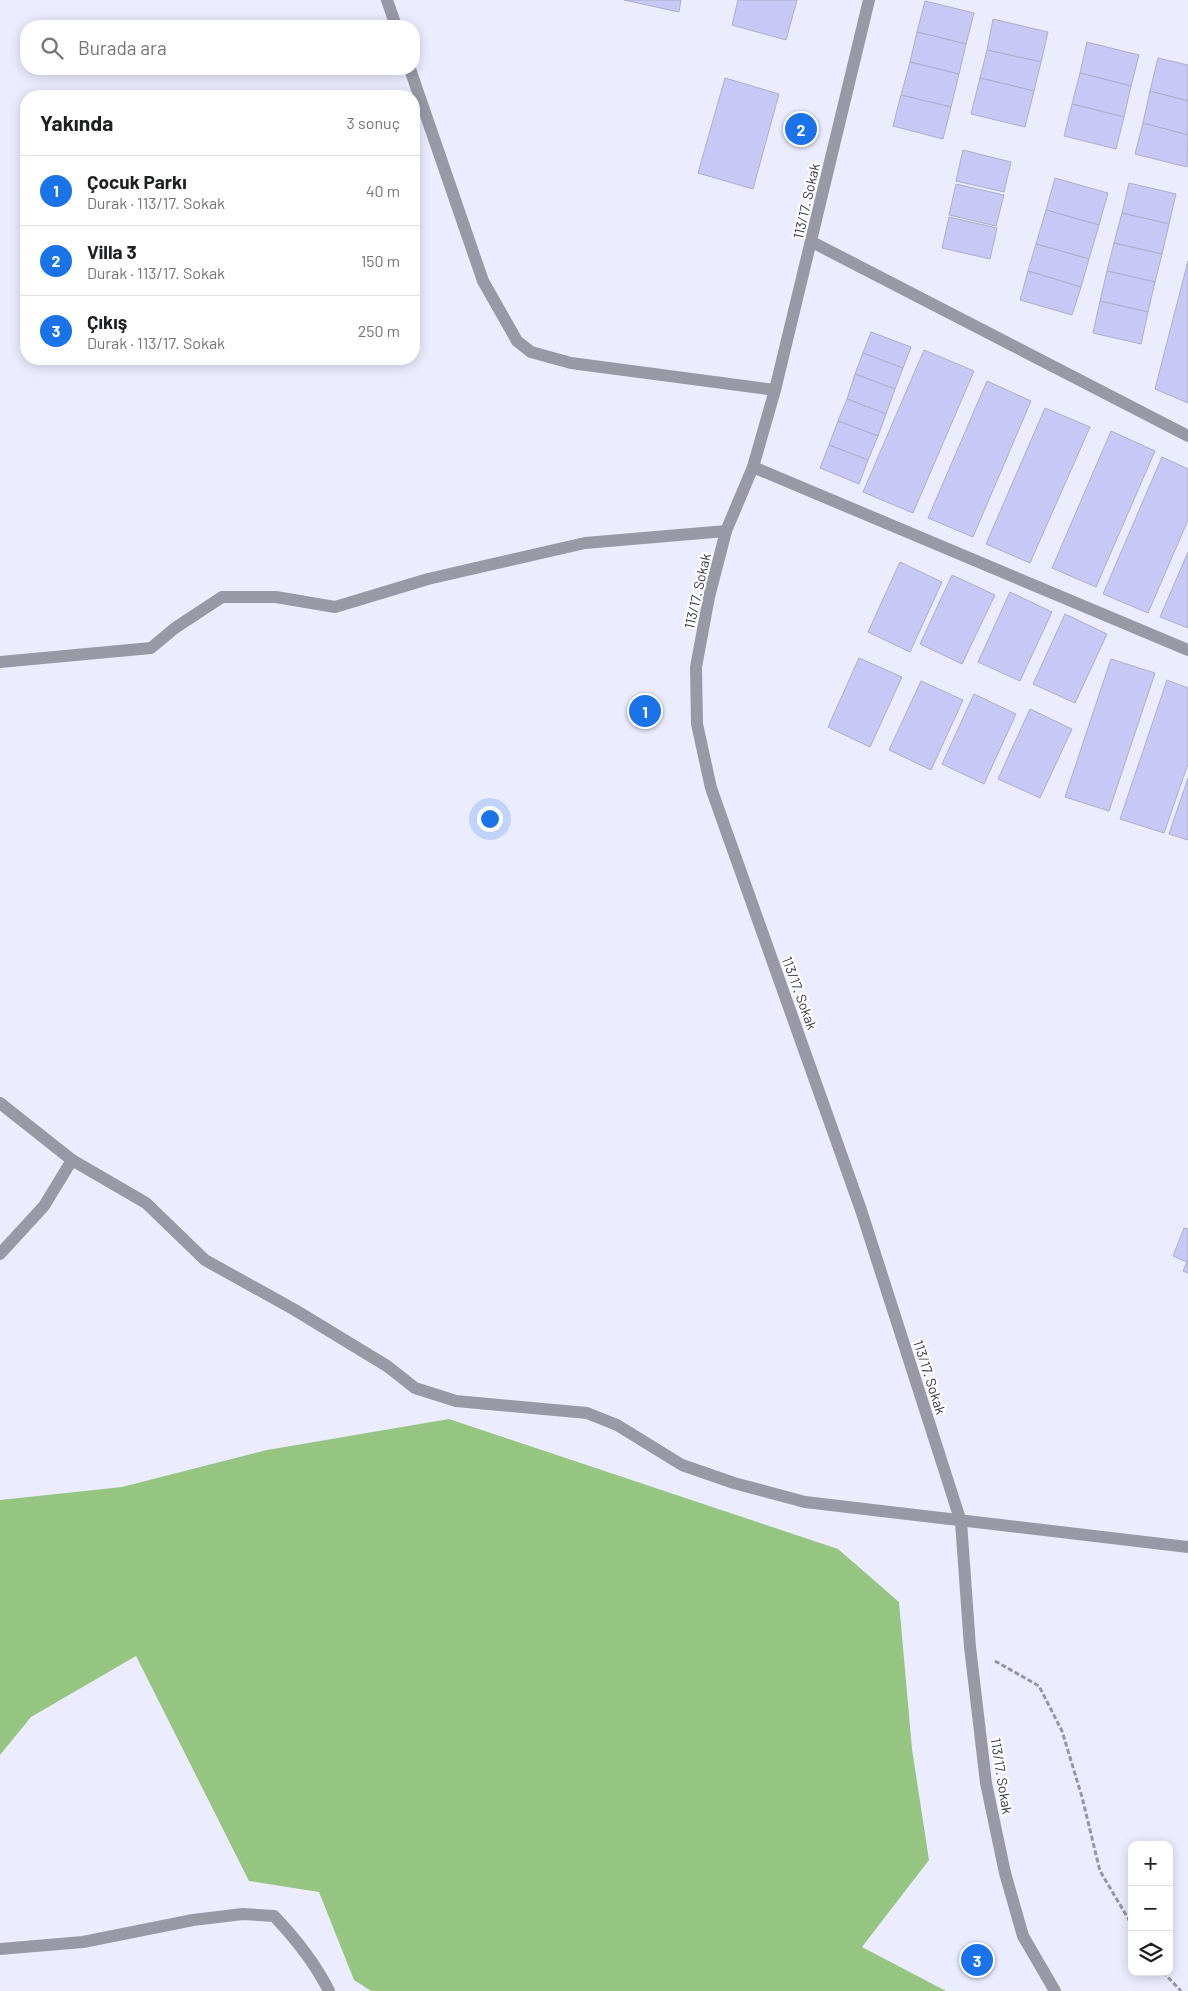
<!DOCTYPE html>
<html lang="tr">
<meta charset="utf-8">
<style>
body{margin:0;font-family:Barlow,sans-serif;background:#f6f6f6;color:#202124}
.controls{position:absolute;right:15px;bottom:15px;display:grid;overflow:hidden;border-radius:10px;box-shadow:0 2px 12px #0003}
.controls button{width:45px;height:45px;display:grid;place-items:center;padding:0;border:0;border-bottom:1px solid #e0e0e0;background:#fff;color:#202124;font:25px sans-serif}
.you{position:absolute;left:489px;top:818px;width:18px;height:18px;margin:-12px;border:4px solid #fff;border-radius:50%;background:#1a73e8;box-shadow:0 0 0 8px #1a73e833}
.badge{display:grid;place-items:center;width:32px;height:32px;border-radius:50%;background:#1a73e8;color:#fff;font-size:16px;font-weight:700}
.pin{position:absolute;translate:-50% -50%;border:2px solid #fff;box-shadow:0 1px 5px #0006}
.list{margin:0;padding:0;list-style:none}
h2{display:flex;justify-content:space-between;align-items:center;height:65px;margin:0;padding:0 20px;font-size:21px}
h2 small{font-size:16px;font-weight:400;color:#757577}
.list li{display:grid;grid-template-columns:32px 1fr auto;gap:15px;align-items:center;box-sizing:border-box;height:70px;padding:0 20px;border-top:1px solid #e0e0e0}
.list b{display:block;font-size:19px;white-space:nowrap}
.list p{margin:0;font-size:16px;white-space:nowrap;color:#757577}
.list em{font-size:16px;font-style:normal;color:#757577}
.icon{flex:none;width:28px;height:28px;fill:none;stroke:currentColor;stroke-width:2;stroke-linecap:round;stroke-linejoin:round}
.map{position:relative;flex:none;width:1188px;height:1991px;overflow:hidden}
.search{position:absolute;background:#fff;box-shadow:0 2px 12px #0003;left:20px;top:20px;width:400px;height:55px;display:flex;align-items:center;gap:12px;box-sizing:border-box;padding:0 18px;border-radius:20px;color:#757577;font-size:19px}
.panel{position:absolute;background:#fff;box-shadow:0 2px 12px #0003;left:20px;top:90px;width:400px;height:275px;border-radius:20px}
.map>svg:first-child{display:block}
.forest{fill:#96c581}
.building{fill:#c7c8f6;stroke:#adaecb}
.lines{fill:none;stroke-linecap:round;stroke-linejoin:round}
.path{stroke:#9595a5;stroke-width:3;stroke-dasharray:5 2.5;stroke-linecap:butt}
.minor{stroke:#9999a6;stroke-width:12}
.labels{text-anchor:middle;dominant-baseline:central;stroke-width:4.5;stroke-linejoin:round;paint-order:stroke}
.street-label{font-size:14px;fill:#353541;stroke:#fff}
</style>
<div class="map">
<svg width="1188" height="1991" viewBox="0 0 1188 1991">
<rect width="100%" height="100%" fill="#ebecfe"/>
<path class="forest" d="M449,1419L838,1549L899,1602L912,1749L929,1860L862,1947L946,1991H371L354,1980L319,1892L249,1881L136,1656L31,1717L0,1755V1500L122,1487L267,1450Z"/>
<g class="building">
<path d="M624,0H681L679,12Z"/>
<path d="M738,0H797L786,40L732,25Z"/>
<path d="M925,1L974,13L966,44L917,32Z"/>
<path d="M993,19L1048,32L1041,62L987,50Z"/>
<path d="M917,32L966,44L959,74L910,62Z"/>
<path d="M1087,42L1139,55L1131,86L1080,73Z"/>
<path d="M987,50L1041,62L1034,91L980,78Z"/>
<path d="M1158,58L1188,65V101L1150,91Z"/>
<path d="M910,62L959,74L951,107L901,95Z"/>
<path d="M1080,73L1131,86L1124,117L1072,104Z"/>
<path d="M725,78L779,94L753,189L698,173Z"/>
<path d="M980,78L1034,91L1025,127L971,114Z"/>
<path d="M1150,91L1188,101V135L1143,123Z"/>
<path d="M901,95L951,107L943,139L893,126Z"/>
<path d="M1072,104L1124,117L1116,149L1064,136Z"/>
<path d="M1143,123L1188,135L1187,167L1135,154Z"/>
<path d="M963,150L1011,162L1004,192L956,181Z"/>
<path d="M1055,178L1108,193L1099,225L1046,210Z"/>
<path d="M1129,183L1176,194L1169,224L1122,213Z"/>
<path d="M956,184L1004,195L996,226L949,215Z"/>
<path d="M1046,210L1099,225L1089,259L1036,244Z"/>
<path d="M1122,213L1169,224L1162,254L1114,243Z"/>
<path d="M949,217L997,228L990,259L942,248Z"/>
<path d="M1114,243L1162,254L1155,282L1107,271Z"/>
<path d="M1036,244L1089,259L1081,287L1028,271Z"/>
<path d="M1188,261V403L1155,389Z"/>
<path d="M1028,271L1081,287L1072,315L1020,300Z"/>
<path d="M1107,271L1155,282L1148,312L1100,301Z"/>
<path d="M1100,301L1148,312L1141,344L1093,333Z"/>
<path d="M871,332L911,347L903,368L863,353Z"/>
<path d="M924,350L974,371L913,513L863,492Z"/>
<path d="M863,353L903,368L895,389L855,374Z"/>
<path d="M855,374L895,389L886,414L847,399Z"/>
<path d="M987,381L1031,401L973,537L928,518Z"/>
<path d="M847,399L886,414L878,436L838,421Z"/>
<path d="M1045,408L1090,427L1030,563L986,544Z"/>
<path d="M838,421L878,436L868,460L829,445Z"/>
<path d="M1111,431L1155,451L1096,587L1052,568Z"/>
<path d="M829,445L868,460L859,484L820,468Z"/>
<path d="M1162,457L1188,469V520L1148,613L1103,594Z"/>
<path d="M1188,552V628L1160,617Z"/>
<path d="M900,562L942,582L910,652L868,632Z"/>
<path d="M952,575L995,595L962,664L920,644Z"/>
<path d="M1010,592L1052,612L1020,681L978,662Z"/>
<path d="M1065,614L1107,634L1075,703L1033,684Z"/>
<path d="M859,658L902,677L870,747L828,727Z"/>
<path d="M1111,659L1155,673L1109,811L1065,797Z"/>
<path d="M1167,680L1188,688V764L1164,833L1120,819Z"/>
<path d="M921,681L963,700L931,770L889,750Z"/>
<path d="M974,694L1016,714L984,784L942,764Z"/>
<path d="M1030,709L1072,729L1040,798L998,779Z"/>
<path d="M1188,778V840L1169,834Z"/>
<path d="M1184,1228L1188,1229V1273L1183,1271L1187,1262L1173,1256Z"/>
</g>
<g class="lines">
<g class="path">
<path d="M995,1661L1039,1686L1062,1731L1082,1797L1100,1871L1132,1925"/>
<path d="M1163,1972L1181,1991"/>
</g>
<g class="minor">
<path d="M387,0L396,26"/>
<path d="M869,0L775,390L753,467L726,531L709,597L696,667L697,724L711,788L861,1210L961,1522L970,1647L986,1783L1005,1873L1023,1936L1055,1991"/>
<path d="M410,69L483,281L517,341L531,352L571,363L775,390"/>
<path d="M812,242L1188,436"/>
<path d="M753,467L1188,650"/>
<path d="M0,662L151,648L175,628L222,597H276L335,607L428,579L585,543L726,531"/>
<path d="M0,1103L72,1160L146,1203L205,1260L295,1310L387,1366L415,1388L456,1401L587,1413L617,1425L682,1465L734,1483L805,1502L1188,1547"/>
<path d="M0,1254L44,1206L72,1160"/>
<path d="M0,1949L83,1942L193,1920L243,1914L274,1916C296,1939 315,1963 329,1991"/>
</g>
</g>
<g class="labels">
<g class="street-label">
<text transform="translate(806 201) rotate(-77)">113/17. Sokak</text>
<text transform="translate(697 591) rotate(-77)">113/17. Sokak</text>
<text transform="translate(800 993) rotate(70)">113/17. Sokak</text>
<text transform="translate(930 1377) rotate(72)">113/17. Sokak</text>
<text transform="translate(1002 1776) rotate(81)">113/17. Sokak</text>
</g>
</g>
</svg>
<div class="controls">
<button>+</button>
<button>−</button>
<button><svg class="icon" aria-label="layers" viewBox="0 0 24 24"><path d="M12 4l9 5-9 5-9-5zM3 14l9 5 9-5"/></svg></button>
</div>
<div class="you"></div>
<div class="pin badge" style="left:645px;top:711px">1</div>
<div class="pin badge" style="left:801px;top:129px">2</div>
<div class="pin badge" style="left:977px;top:1960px">3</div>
<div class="search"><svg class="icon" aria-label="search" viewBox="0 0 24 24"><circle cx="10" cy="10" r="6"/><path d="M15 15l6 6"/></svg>Burada ara</div>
<section class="panel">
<h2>Yakında<small>3 sonuç</small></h2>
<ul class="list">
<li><span class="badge">1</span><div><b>Çocuk Parkı</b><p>Durak · 113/17. Sokak</p></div><em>40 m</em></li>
<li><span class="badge">2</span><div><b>Villa 3</b><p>Durak · 113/17. Sokak</p></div><em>150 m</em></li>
<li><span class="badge">3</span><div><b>Çıkış</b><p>Durak · 113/17. Sokak</p></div><em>250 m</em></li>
</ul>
</section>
</div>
